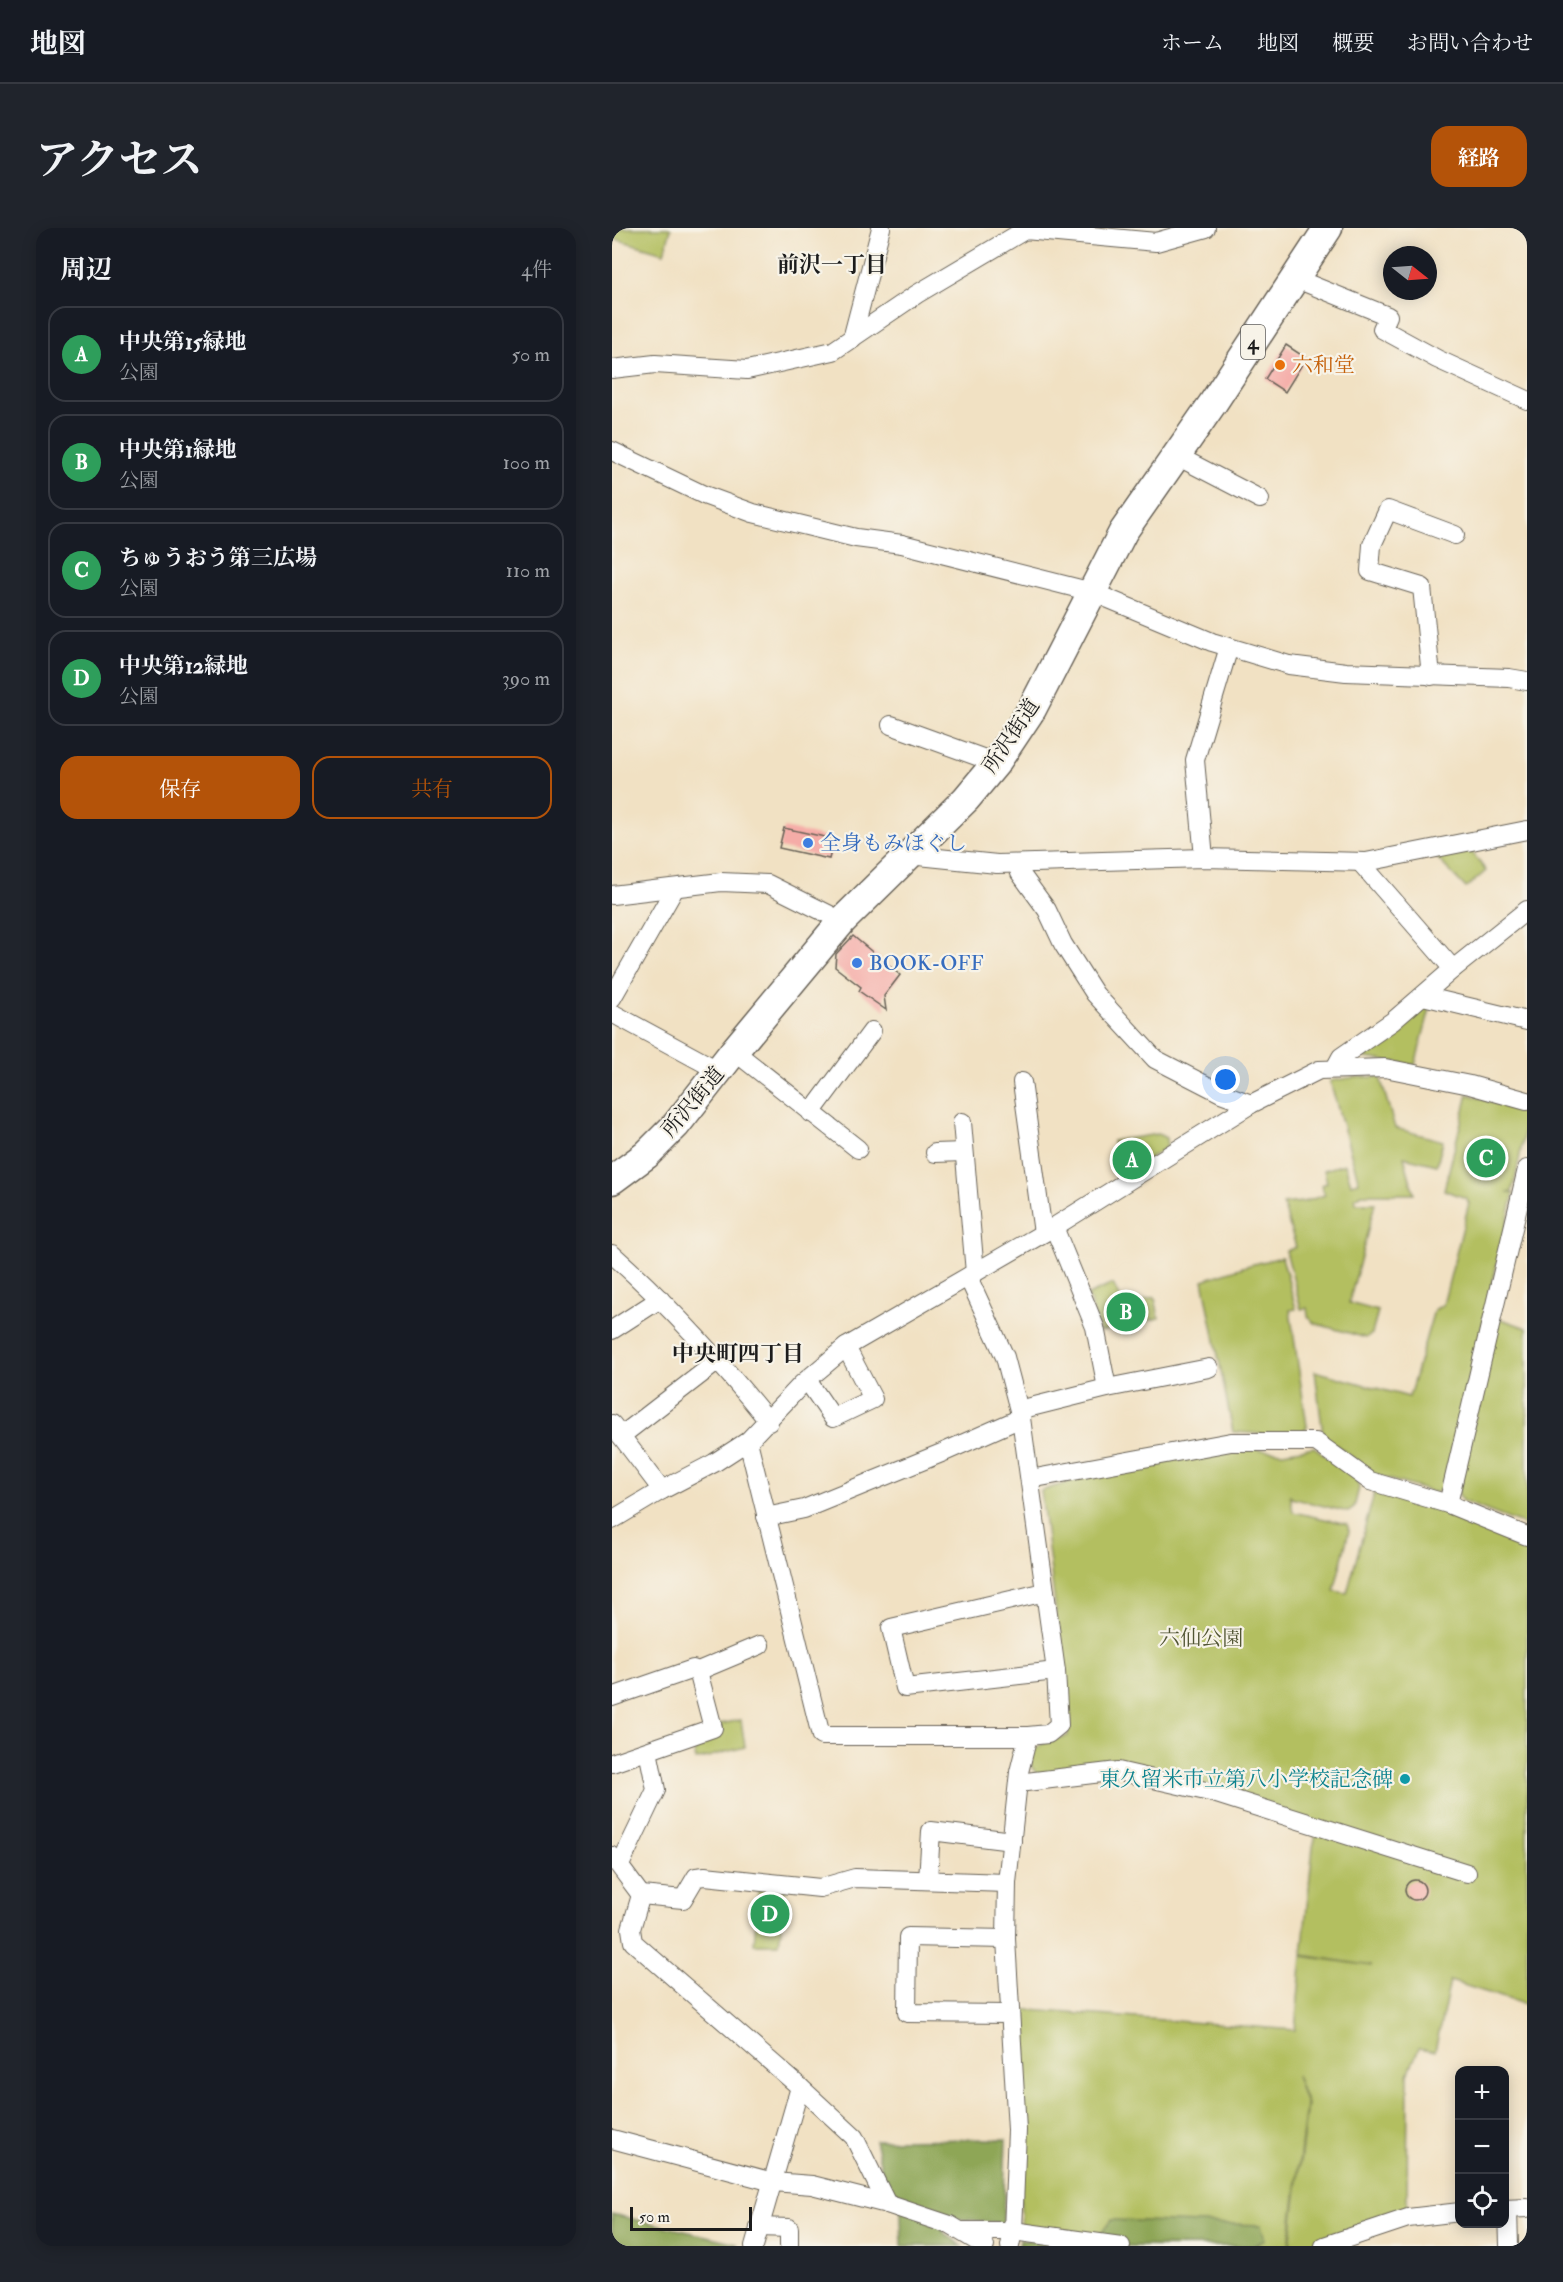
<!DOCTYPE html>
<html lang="ja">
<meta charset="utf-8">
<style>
body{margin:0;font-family:"IM FELL Double Pica","Noto Serif JP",serif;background:#20242c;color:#f1f3f6}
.controls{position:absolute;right:18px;bottom:18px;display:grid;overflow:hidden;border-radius:12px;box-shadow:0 3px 15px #0003}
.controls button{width:54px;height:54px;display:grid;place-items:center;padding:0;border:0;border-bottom:2px solid #363941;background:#171b24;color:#f1f3f6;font:30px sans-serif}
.compass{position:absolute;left:771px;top:18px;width:54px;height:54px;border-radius:50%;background:#171b24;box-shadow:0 3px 15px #0003;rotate:107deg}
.scale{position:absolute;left:18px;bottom:15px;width:122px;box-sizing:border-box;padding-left:6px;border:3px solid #1c1c1c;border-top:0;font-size:16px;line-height:21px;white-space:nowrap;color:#1c1c1c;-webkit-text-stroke:4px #f7f3e8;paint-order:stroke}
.you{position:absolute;left:614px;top:852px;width:21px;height:21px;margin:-15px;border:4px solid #fff;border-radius:50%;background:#1a73e8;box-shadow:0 0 0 9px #1a73e833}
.badge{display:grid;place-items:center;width:39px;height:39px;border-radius:50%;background:#b45309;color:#fff;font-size:20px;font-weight:700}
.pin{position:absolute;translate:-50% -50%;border:3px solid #fff;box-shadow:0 2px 6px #0006}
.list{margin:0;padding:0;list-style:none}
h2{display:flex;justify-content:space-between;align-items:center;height:78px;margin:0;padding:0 24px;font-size:26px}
h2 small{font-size:20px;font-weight:400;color:#9ea1a6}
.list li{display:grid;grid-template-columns:39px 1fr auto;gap:18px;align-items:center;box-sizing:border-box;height:96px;margin:0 12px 12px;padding:0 12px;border:2px solid #363941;border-radius:18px}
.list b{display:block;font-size:22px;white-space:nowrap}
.list p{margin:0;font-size:20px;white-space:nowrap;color:#9ea1a6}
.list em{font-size:20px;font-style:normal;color:#9ea1a6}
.actions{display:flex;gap:12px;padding:18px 24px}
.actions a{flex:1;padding:14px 0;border:2px solid #b45309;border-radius:18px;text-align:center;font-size:21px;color:#b45309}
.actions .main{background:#b45309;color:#fff}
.icon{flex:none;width:33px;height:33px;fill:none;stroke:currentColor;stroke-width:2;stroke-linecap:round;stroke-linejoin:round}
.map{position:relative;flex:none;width:915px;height:2018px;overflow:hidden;border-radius:18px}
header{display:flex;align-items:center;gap:36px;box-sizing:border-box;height:84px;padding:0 30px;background:#171b24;border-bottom:2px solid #363941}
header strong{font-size:28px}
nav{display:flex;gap:33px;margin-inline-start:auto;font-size:21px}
.intro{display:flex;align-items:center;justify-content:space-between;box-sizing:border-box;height:144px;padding:0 36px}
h1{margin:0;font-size:42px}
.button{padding:15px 27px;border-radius:18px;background:#b45309;color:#fff;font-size:21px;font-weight:700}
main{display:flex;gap:36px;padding:0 36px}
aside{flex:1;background:#171b24;border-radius:18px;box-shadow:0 3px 15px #0003}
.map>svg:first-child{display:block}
.green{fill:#b3bf61;stroke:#686e3e;stroke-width:1.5}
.forest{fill:#8ea657;stroke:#55613a;stroke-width:1.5}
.building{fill:#f5aca7}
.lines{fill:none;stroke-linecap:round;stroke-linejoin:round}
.street-casing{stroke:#676156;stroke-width:20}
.primary-casing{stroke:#676156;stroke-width:31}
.street{stroke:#fff;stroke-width:18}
.primary{stroke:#fff;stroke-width:28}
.food-dot{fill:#e8710a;stroke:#f7f3e8;stroke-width:2}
.shop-dot{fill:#3f7fe0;stroke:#f7f3e8;stroke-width:2}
.culture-dot{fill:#0f9aa8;stroke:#f7f3e8;stroke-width:2}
.labels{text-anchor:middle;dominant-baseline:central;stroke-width:4.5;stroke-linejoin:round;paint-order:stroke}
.shield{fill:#f7f3e8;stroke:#5e5c59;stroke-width:1.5}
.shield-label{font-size:20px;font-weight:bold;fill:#1c1c1c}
.food-label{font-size:21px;fill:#c56008;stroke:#f7f3e8;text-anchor:start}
.street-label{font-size:21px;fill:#1c1c1c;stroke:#f7f3e8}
.shop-label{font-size:21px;fill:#366cbe;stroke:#f7f3e8;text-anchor:start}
.park-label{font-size:21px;fill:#515534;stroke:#f7f3e8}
.culture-label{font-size:21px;fill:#0d838f;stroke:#f7f3e8;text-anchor:end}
.neighbourhood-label{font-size:22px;font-weight:bold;fill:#1c1c1c;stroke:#f7f3e8}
</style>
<header>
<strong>地図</strong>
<nav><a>ホーム</a><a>地図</a><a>概要</a><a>お問い合わせ</a></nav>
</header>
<div class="intro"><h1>アクセス</h1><a class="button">経路</a></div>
<main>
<aside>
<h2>周辺<small>4件</small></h2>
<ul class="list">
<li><span class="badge" style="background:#2e9e5b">A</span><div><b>中央第15緑地</b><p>公園</p></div><em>50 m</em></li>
<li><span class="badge" style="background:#2e9e5b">B</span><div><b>中央第1緑地</b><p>公園</p></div><em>100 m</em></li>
<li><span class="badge" style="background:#2e9e5b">C</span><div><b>ちゅうおう第三広場</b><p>公園</p></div><em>110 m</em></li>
<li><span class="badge" style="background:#2e9e5b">D</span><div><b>中央第12緑地</b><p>公園</p></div><em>390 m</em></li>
</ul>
<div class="actions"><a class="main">保存</a><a>共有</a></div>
</aside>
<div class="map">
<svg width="915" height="2018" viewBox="0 0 915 2018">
<rect width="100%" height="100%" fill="#f7f3e8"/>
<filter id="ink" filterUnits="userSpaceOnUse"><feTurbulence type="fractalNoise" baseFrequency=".0167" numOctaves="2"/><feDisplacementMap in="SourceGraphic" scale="12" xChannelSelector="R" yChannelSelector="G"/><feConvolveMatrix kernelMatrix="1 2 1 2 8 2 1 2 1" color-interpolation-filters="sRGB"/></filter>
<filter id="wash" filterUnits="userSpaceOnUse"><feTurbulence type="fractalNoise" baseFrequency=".008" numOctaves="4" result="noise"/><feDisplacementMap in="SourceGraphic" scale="24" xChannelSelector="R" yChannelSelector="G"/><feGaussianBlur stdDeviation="1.35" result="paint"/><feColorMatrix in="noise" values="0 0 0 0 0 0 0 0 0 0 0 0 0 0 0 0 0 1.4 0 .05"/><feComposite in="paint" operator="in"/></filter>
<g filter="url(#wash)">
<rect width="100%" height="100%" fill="#f1e1c3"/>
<g class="green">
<path d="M0,0H56L59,1L52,25L0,10Z"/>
<path d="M856,619L874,643L854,660L821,626Z"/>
<path d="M819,777L803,837L754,830L750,826L752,823L807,781Z"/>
<path d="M743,849H768L783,900L831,913L825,937L792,929L802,966H750L743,970L744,975H763L737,1075L766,1083L760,1106L754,1110L702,1095L696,1088L695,1080L689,1081L674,1023L684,1019L671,976L691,974L713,967L709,957L715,955L712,942L733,936L739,956L747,954L718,853Z"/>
<path d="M856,866L912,885C915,899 904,947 900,964H895L902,965L831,1261L823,1265L763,1247L711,1207L703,1143L797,1169L822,1082L831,1077L857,975L854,970L832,962Z"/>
<path d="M546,906L554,910L555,919L511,947L505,944L501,913Z"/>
<path d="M670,1029L684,1081L678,1082L695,1198L690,1206L680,1208L621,1204L591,1052L634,1038Z"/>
<path d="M501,1056L512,1078L543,1069L547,1090L488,1104L476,1067Z"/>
<path d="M886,1090L915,1100V1298L850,1273L846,1264Z"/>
<path d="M618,1219L671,1224L702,1219L744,1250L747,1260L742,1280L736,1284L679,1270L678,1266L681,1284L735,1296L737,1303L722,1363L735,1365L762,1266L768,1262L845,1287L915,1316V1777L838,1753L823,1823L807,1820L796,1846L795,1984L693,2018H678L695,1876L684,1847L694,1877L677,2018H542L409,1998L405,1781L683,1802L690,1728L760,1738L690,1727L701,1619L705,1603L549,1545L426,1546L418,1536L420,1523L435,1513L456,1508L450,1434L429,1263L510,1237Z"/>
<path d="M129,1492L133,1519L84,1532L80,1512L103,1497Z"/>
<path d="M147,1657H174L167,1716H142Z"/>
</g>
<g class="forest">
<path d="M394,1911L391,1995L336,1990L331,2004L350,2018H290L288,1967L273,1957L263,1912Z"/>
<path d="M0,1986L125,2015V2018H0Z"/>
<path d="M499,1992L649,1997L653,2012L640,2018H407L408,2011L480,2018Z"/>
</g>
<g id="blocks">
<g class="building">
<path d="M674,117L694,130L673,164L653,151Z"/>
<path d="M172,600L222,611L217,631L167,620Z"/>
<path d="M241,708L288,747L272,768L274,782L247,763L249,759L223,739L224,726Z"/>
<circle cx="803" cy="1662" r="10"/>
</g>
</g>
</g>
<g filter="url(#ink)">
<use href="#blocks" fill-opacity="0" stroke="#676156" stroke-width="1.5"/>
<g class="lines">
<defs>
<g id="street">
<path d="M682,50L776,88L770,101L825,131L915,172"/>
<path d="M240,111L269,0"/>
<path d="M0,141L43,136L135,142L221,123L305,66L413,2L544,14L594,0"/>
<path d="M0,223L92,267L141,285L244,310L290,316L480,364L600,414L677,437L734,444L897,450L915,453"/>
<path d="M563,227L648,271"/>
<path d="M819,448L810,359L758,343L760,317L776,282L843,307"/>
<path d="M279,497L384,535"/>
<path d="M297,627L385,636L592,630L754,634L915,602"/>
<path d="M592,630L583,532L617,419"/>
<path d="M748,634L841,741"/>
<path d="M405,636L408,645L435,682L451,716L483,766L543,831L609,865L639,876"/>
<path d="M0,667L109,654L156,656L230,693"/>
<path d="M811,768L915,793"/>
<path d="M0,770L63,660"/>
<path d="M0,785L107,843"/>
<path d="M122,823L246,921"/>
<path d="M723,840L729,829L781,793L841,741L915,682"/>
<path d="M410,854L431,1005"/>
<path d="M199,885L260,803"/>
<path d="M350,894L363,1045"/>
<path d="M323,925L352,924"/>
<path d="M442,999L483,1099L495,1160"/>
<path d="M0,1026C57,1077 109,1134 157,1194"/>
<path d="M356,1049L393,1129L409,1190L444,1443L447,1497L436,1506L416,1508L407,1544L395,1655L394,1711L405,1902L401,2003L398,2018"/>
<path d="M0,1102L48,1071"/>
<path d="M195,1152L221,1190L261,1171L234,1119"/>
<path d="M407,1182L495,1160L597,1140"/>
<path d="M0,1196L50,1262"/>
<path d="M9,1208L106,1133"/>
<path d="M136,1213L209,1508H416"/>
<path d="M418,1251L619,1214H704L758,1253L836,1276L915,1308"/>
<path d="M836,1276L915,941"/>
<path d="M154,1289L192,1281L332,1224L409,1190"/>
<path d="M0,1292L50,1262L102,1235L136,1213L190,1156L234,1119L442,999L639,876L707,842L773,840L858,857L915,873"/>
<path d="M433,1364L279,1400L293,1460L444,1443"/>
<path d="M0,1469L81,1441L86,1443L148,1417"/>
<path d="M0,1535L101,1500L86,1443"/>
<path d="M406,1555L506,1543L598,1564L855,1645"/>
<path d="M0,1628L29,1667L19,1701L21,1714L188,1859L242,1909L275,1976"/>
<path d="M8,1637L44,1562L36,1523"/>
<path d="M316,1652L319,1603L400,1613"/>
<path d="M29,1667L71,1671L84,1649L93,1648L208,1660L243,1650L395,1655"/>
<path d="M394,1711L296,1709L295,1785L397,1786"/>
<path d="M0,1911L161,1954L200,1957L275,1976L338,1997L373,2018"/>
<path d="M892,1981L915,1980"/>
<path d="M896,1981L897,2018"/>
<path d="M147,1999L177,2000V2018"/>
<path d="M350,2003H401L509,2018"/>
<path d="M142,2018L188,1859"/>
<path d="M712,2018L796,1990L848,1984"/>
</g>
<path id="primary" d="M0,952L34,927L64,897L122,823L230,693L354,571L384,535L420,481L511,304L601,175L716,0"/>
</defs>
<use href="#street" class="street-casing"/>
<use href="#primary" class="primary-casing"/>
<use href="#street" class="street"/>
<use href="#primary" class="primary"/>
</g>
</g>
<circle class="food-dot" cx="668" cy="137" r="6"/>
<g class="shop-dot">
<circle cx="196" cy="615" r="6"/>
<circle cx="245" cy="735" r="6"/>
</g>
<circle class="culture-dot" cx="793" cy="1551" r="6"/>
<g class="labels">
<rect class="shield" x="629" y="97" width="24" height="34" rx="4.5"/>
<g class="shield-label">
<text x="641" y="114">4</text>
</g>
<g class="food-label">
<text x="680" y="137">六和堂</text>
</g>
<g class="street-label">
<text transform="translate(399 508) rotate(-56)">所沢街道</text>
<text transform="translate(81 874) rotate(-50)">所沢街道</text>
</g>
<g class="shop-label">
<text x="208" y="615">全身もみほぐし</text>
<text x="257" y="735">BOOK-OFF</text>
</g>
<g class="park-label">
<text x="589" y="1410">六仙公園</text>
</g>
<g class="culture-label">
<text x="781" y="1551">東久留米市立第八小学校記念碑</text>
</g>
<g class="neighbourhood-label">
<text x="220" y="37">前沢一丁目</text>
<text x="126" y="1126">中央町四丁目</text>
</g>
</g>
</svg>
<div class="controls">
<button>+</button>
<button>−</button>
<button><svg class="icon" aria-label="locate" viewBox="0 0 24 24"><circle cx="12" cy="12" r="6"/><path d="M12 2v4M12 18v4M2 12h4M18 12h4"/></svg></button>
</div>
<svg class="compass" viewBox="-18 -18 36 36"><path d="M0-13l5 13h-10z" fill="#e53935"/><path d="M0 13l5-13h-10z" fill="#9ea1a6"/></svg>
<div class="scale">50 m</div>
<div class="you"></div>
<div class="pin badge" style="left:520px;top:932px;background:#2e9e5b">A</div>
<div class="pin badge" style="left:514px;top:1084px;background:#2e9e5b">B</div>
<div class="pin badge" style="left:874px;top:930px;background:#2e9e5b">C</div>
<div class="pin badge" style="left:158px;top:1686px;background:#2e9e5b">D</div>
</div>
</main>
